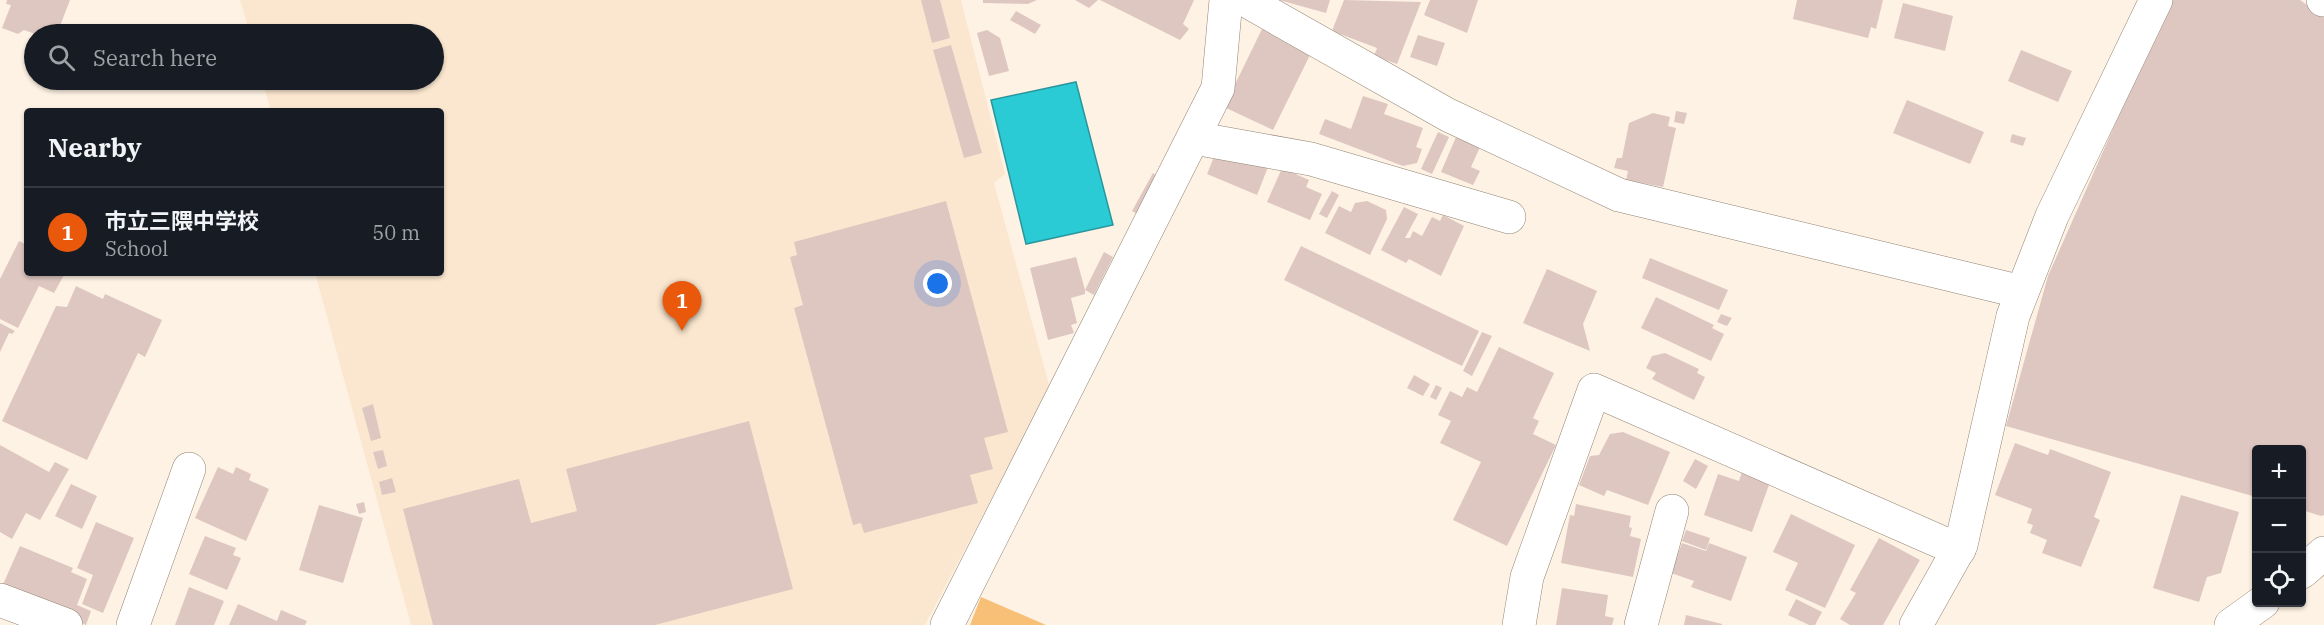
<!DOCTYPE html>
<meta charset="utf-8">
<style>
body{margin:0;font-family:"IBM Plex Serif","Noto Sans JP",serif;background:#242831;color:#f1f3f6}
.controls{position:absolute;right:18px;bottom:18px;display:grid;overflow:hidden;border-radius:6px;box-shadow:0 2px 4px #0004}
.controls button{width:54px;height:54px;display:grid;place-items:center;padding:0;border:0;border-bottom:2px solid #363941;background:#171b24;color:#f1f3f6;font:30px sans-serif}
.you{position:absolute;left:938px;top:284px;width:21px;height:21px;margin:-15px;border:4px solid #fff;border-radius:50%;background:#1a73e8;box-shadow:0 0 0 9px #1a73e833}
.badge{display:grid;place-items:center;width:39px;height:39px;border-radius:50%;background:#ea580c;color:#fff;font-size:20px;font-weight:700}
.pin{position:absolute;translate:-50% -50px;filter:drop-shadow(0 2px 3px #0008)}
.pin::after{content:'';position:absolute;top:32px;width:21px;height:18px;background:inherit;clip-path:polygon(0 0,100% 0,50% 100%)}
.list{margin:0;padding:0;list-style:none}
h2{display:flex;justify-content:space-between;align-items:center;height:78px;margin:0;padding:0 24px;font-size:26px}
h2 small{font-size:20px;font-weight:400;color:#9ea1a6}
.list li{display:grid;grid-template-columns:39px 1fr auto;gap:18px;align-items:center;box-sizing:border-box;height:90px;padding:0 24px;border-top:2px solid #363941}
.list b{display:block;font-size:22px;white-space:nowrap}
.list p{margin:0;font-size:20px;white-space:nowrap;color:#9ea1a6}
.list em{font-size:20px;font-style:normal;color:#9ea1a6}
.icon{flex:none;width:33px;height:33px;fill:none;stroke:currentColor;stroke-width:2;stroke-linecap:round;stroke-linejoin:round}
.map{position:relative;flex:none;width:2324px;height:625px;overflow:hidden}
.search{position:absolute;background:#171b24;box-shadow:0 2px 4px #0004;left:24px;top:24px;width:420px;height:66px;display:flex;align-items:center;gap:15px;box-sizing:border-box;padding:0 21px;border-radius:33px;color:#9ea1a6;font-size:22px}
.panel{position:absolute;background:#171b24;box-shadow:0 2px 4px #0004;left:24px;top:108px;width:420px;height:168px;border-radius:6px}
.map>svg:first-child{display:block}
.built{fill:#fbe7cf}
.green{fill:#f8bf77}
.water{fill:#2acbd5;stroke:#28979d;stroke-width:1.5}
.building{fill:#dfc7c1}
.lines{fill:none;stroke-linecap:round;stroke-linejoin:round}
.minor-casing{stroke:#918474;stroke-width:34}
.minor{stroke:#fff;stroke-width:33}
</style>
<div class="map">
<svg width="2324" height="625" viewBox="0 0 2324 625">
<rect width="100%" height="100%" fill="#fef2e4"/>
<path class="built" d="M240,0H961L1005,174L994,183L1050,388L925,625H411L315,273H441V111H271L262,80H434V34H250Z"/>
<path class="green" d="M981,597L1046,625H970Z"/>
<path class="water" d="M1076,82L1113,225L1026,244L991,100Z"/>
<g class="building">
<path d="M7,0H70L57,34H35L24,30L18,34L2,28L11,5L6,4Z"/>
<path d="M921,0H940L950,38L932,43Z"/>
<path d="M983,0H1037L1028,4L983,3Z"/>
<path d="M1075,0H1098L1089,8Z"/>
<path d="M1100,0H1194L1183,24L1189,29L1180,40Z"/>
<path d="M1279,0H1330L1326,13Z"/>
<path d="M1344,0L1421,2L1397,64L1374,56L1377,48L1332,31Z"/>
<path d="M1430,0H1478L1467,33L1424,15Z"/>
<path d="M1797,0H1883L1876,29L1871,27L1868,38L1793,19Z"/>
<path d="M2170,0H2300L2324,17V515L2321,516L2302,510V450H2256V497L2006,426L2048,276Z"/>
<path d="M1903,3L1953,16L1945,51L1894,38Z"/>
<path d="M1016,11L1041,25L1035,34L1010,20Z"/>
<path d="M1262,29L1311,53L1273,130L1224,107Z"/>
<path d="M987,30L1000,38L1009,71L989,76L977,33Z"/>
<path d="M1418,35L1445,43L1437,66L1410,57Z"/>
<path d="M951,45L982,153L964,158L933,50Z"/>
<path d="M2021,50L2072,71L2058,102L2008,81Z"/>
<path d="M1363,96L1388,104L1384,114L1423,128L1416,147L1422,149L1417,163L1403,166L1319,134L1325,119L1351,129Z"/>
<path d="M1907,100L1984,132L1970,164L1893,133Z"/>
<path d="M1676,111L1687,113L1684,124L1674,122Z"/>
<path d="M1653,113L1670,117L1668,126L1676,128L1663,187L1626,180L1628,171L1614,168L1617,158H1622L1629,123Z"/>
<path d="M1438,132L1449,137L1432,174L1421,169Z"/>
<path d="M2012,134L2026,138L2023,146L2010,142Z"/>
<path d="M1456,137L1480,147L1471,167L1480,171L1473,185L1441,172Z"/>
<path d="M1216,152L1268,167L1257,195L1207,174Z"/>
<path d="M1282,168L1309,180L1306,187L1322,194L1310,220L1267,202Z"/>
<path d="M1153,173L1158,177L1137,214L1132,211Z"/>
<path d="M1332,191L1339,195L1327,218L1319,214Z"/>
<path d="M946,201L1008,432L984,438L993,469L970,475L978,503L864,533L861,523L853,525L794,308L803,305L790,257L797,255L794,242Z"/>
<path d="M1367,201L1386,210L1387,219L1370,255L1325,233L1339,206L1351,212L1355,203Z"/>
<path d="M1404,207L1418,214L1405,238H1410L1413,231L1422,236L1432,217L1440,221L1443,215L1464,226L1441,276L1409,259L1406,263L1381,250Z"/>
<path d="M19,241L27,245V273L64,275L54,293L39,286L18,328L0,319V279Z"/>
<path d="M1301,246L1479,331L1462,366L1284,280Z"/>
<path d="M1104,252L1113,257L1094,295L1085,290V294L1071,298L1077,323L1071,325L1074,333L1048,340L1030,268L1076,257L1085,290Z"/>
<path d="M1650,258L1728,290L1719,310L1642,278Z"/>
<path d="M1547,269L1597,291L1583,324L1590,351L1523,323Z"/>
<path d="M76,286L103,299L105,294L162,320L145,357L138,353L87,460L2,421L56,306L67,307Z"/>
<path d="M1656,297L1714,325L1712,328L1724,334L1711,361L1641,328Z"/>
<path d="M1721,314L1732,318L1727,326L1717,322Z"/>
<path d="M0,323L15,331L12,334L9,333L0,352Z"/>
<path d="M1482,332L1492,336L1472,376L1463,371Z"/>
<path d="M1499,347L1554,373L1533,418L1539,421L1533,434L1556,445L1507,546L1453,520L1481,462L1440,443L1451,421L1438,415L1450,391L1462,397L1467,387L1477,392Z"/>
<path d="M1665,353L1699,369L1697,373L1705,377L1694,400L1652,379L1656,373L1646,368L1652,356Z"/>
<path d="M1414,375L1430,384L1423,396L1407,388Z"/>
<path d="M1436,385L1442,388L1436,400L1430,397Z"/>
<path d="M373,404L381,438L371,441L362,408Z"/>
<path d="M749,421L793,589L655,625H433L403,509L519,479L531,523L577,511L566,469Z"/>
<path d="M1623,432L1670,452L1648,505L1607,490L1604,496L1579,485L1590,456L1599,455L1610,434Z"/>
<path d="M2015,443L2048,455L2050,449L2111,472L2094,517L2100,520L2081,567L2042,553L2047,540L2030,533L2033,525L2027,523L2032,509L1995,495Z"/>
<path d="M0,445L49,472L55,462L69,469L40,520L26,513L12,539L0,532Z"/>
<path d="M383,450L387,466L378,469L373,452Z"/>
<path d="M1695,459L1708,466L1696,489L1683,481Z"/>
<path d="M218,467L233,474L236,467L251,474L249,480L269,489L246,541L195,518Z"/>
<path d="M1742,472L1770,482L1752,532L1704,515L1718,474L1739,481Z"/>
<path d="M392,478L396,492L382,495L379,482Z"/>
<path d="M71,484L97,496L82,529L55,516Z"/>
<path d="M2181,495L2239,512L2221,573L2207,577L2199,602L2153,588Z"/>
<path d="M364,502L366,512L359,514L356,504Z"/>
<path d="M1576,504L1631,516L1629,527L1632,528L1630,536L1641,539L1633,577L1561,563L1570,515L1574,516Z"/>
<path d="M319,505L363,518L343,583L299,570Z"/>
<path d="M1791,514L1855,545L1825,608L1785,590L1798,563L1773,552Z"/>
<path d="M96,522L134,538L103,613L82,604L93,575L77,568Z"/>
<path d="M1686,530L1710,538L1706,550L1682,541Z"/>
<path d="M205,536L236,548L233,555L241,558L227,590L189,574Z"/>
<path d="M1879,538L1920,560L1883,625H1850L1840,619L1856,593L1850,590Z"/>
<path d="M1682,543L1706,551L1709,543L1747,557L1731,601L1691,587L1694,581L1671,573Z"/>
<path d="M20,546L73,568L71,572L87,579L77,605L91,611L86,625L1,589Z"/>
<path d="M189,587L224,601L214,625H175Z"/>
<path d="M1562,588L1608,595L1605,616L1614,618L1612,625H1556Z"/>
<path d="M1796,599L1822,612L1815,625H1809L1788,615Z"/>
<path d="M238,604L277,621L281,610L307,621L305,625H229Z"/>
<path d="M1686,615L1722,624V625H1684Z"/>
</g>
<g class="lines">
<defs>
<g id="minor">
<path d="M1245,0L1448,115L1619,195L2022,292"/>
<path d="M2323,0H2324"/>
<path d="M1194,138L1311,159L1509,217"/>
<path d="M2302,572L2324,553"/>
<path d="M0,600L66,625"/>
<path d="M133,625L189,469"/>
<path d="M947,625L1218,88L1226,0"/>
<path d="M1519,625L1527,577L1594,390L1959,550"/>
<path d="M1641,625L1672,511"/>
<path d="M1916,625L1961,545L2013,316L2052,216L2156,0"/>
<path d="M2231,625L2263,602"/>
</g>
</defs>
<use href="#minor" class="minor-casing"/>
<use href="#minor" class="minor"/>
</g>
</svg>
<div class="controls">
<button>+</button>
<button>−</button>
<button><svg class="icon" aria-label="locate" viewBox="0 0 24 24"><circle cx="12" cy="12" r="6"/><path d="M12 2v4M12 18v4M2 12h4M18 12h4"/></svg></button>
</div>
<div class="you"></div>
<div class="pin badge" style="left:682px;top:331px">1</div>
<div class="search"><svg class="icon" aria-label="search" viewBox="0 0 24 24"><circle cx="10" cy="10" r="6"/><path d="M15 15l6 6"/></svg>Search here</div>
<section class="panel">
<h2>Nearby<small></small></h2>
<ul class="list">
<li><span class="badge">1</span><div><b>市立三隈中学校</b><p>School</p></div><em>50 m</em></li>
</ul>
</section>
</div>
